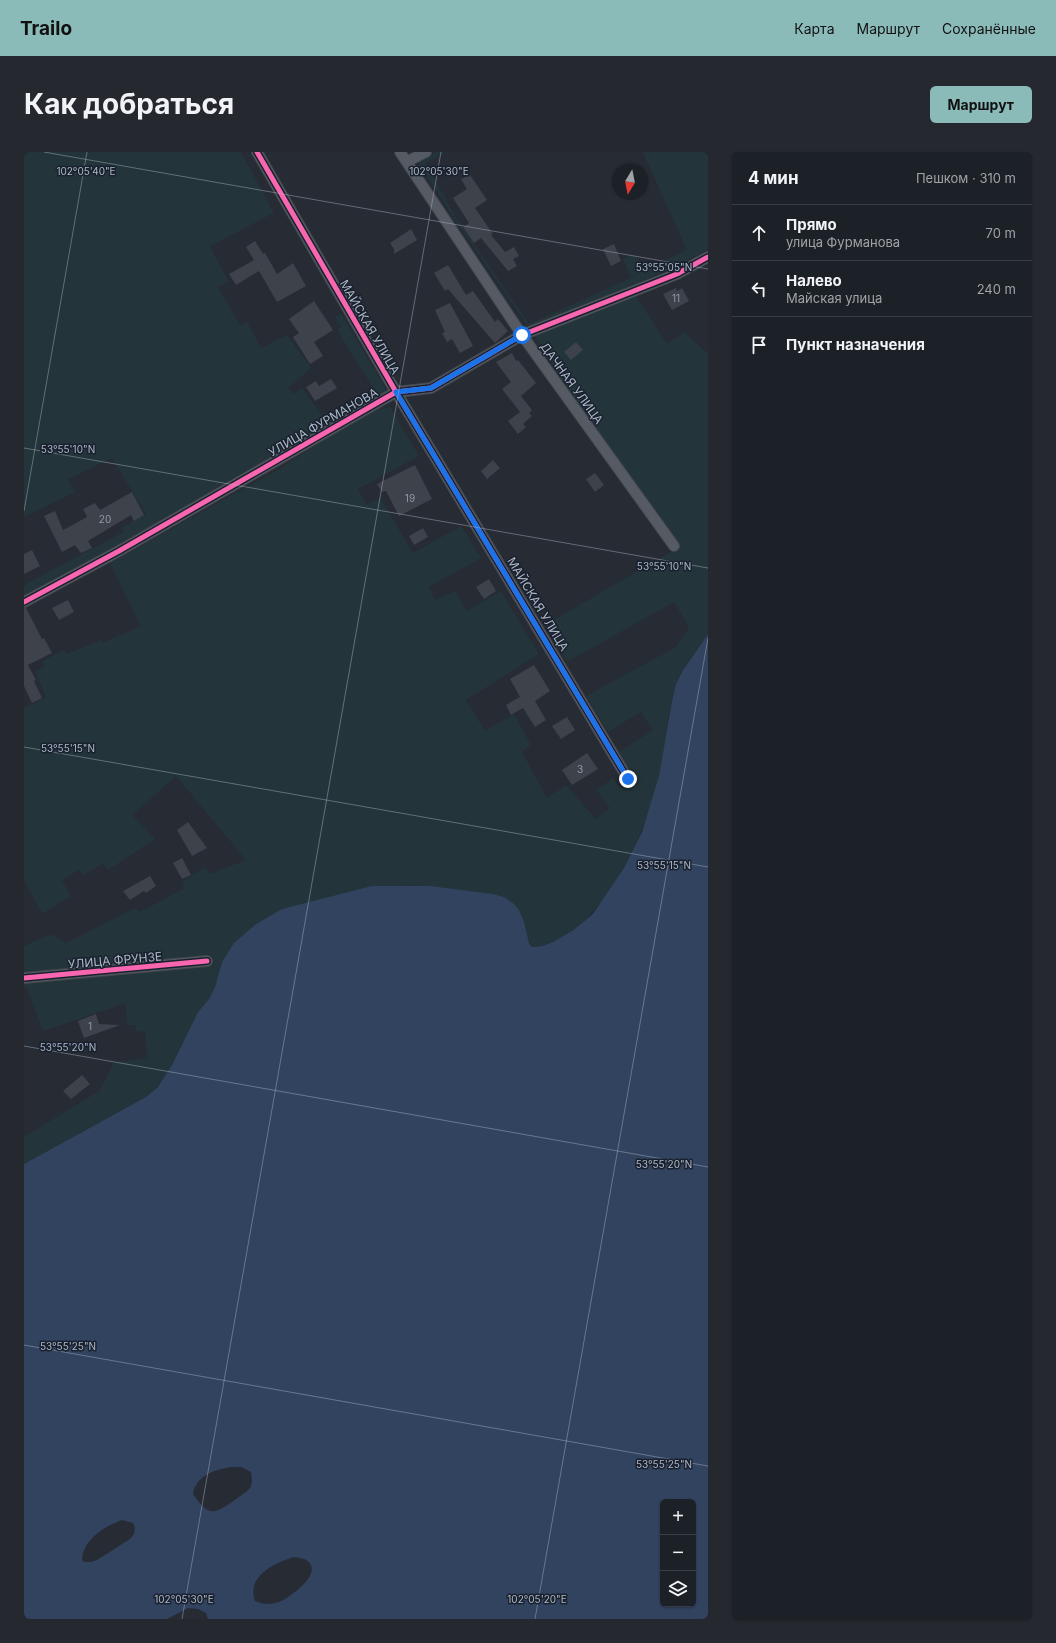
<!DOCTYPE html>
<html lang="ru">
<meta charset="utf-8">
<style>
body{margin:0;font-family:Inter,sans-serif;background:#25282f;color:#f1f3f6}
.controls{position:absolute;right:12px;bottom:12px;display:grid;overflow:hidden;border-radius:6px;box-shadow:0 1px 3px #0004}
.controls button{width:36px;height:36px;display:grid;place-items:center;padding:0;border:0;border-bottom:1px solid #3a3e44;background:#1c2027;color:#f1f3f6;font:20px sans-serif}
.compass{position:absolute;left:588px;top:12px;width:36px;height:36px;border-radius:50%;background:#1c2027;box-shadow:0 1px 3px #0004;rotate:190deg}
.stop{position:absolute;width:12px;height:12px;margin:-9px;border:3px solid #1a73e8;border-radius:50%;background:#fff}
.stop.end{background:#1a73e8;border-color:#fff;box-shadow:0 1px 4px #0008}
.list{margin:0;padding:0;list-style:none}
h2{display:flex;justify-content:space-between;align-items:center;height:52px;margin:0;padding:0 16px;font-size:17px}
h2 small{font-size:13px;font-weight:400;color:#a0a3a7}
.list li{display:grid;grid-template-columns:26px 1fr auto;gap:12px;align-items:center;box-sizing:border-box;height:56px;padding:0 16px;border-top:1px solid #3a3e44}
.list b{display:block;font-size:15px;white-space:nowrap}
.list p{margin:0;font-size:13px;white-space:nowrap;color:#a0a3a7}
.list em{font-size:13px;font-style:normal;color:#a0a3a7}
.icon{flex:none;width:22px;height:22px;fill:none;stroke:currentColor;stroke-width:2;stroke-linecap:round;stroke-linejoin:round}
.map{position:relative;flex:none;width:684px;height:1467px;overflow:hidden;border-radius:6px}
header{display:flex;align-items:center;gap:24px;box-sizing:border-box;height:56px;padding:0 20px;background:#8bbbb9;color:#111}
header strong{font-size:19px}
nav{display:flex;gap:22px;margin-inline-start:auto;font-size:14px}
.intro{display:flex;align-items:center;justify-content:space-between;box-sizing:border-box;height:96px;padding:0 24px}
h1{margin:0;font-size:28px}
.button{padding:10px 18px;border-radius:6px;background:#8bbbb9;color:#111;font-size:14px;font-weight:700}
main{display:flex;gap:24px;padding:0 24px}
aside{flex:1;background:#1c2027;border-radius:6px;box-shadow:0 1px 3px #0004}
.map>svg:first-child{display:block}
.green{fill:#23353a}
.water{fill:#31435f;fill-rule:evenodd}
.building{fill:#3d424b}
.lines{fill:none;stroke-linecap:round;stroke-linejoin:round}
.minor-casing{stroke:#42464d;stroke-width:12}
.minor{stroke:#565a62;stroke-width:10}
.cycleway-casing{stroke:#19212f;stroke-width:8}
.cycleway{stroke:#f766af;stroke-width:5}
.route{stroke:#1a73e8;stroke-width:5}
.ticks{fill:none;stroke:#aeb7c7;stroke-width:1;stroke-opacity:0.45}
.labels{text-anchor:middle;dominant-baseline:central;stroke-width:3;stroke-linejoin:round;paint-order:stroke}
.number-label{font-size:10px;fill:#929aa8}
.street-label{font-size:12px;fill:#aeb7c7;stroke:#19212f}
.ticks-label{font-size:10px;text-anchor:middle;fill:#aeb7c7;stroke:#19212f;stroke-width:3;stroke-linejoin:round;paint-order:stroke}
</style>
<header>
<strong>Trailo</strong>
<nav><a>Карта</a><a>Маршрут</a><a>Сохранённые</a></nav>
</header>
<div class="intro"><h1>Как добраться</h1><a class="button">Маршрут</a></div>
<main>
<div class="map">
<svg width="684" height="1467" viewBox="0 0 684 1467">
<rect width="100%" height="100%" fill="#262b34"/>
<g class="green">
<path d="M0,0H217L250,61L186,94L204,129L194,136L216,173L223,170L237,196L263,183L287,216L264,236L269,242L278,236L299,265L351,239L313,178L317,175L310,165L317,161L363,239L77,403L0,443V433L99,380L97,376L122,362L88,306L44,327L51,340L0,365Z"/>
<path d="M413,0H421L402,11L431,64L505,172L607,126L599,107L611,102L620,118L663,98L619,0H684V97L672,104L616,130L506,174L503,173L430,66L394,10Z"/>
<path d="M612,144L643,192L660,180L684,202V482C673,498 658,515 652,533C642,563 642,595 635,625C622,677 590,753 543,782C535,787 521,798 510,795C502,793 500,760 488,750C483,746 476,744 469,742L385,733L198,810L191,836L185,847L174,860L148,913L134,935L122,945L0,1012V985L75,939L90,911L123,906L121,880L112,879V873H103L102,851L19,879L3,836L0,835V794L27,782L42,791L111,756L116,760L161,736L158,730L181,715L186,722L222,708L152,624L108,663L131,687L84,718L79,711L60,723L55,718L38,728L47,744L18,762L0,728V556L22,545L11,520L21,514L18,509L40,498L43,502L77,488L78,491L117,474L86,411L255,317L346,259L366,255L395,304L334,337L342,352L357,347L389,401L437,374L457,406L405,435L411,448L431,439L443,459L477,439L515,502L442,548L461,579L490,562L507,593L498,600L523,646L542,633L572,667L586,656L572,638L589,626L596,636L609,626L595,600L629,578L617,560L584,580L562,544L652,495L665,475L650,450L543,510L521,473L657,394L535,224L510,183Z"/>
</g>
<path class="water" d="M684,482V1467H184L182,1461L174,1457L164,1456L143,1467H0V1012L122,945L134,935L148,913L174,860L185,847L191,835L198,810L210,791L231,773L258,757L348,734H406L469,742L480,745L489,751L495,758L500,770L505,791L508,795L519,794L529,790L548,779L569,762L600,716L618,680L635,624L648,549L652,532L659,518ZM207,1315H217L227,1320L228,1328L227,1335C223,1340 217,1343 212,1347C191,1362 185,1366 169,1342C172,1323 191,1318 207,1315ZM639,1350H669V1452H639ZM98,1368L109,1371L111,1376L110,1382L106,1387L73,1408L67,1410H60L58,1407C60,1387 81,1374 98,1368ZM270,1405C273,1406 279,1406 282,1408C302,1420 265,1446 255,1450C252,1451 246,1452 243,1452C239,1452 234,1450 231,1449C222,1424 251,1411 270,1405Z"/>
<g class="building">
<path d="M446,23L463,48L451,56L469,82L467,83L481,100L490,95L495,104L489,107L493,114L484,119L457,86L450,91L439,75L445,71L429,46L443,37L437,27Z"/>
<path d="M387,77L393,88L370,102V97L366,91Z"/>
<path d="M231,89L239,102L241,101L253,122L269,111L282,134L253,150L235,119L212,133L205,122L230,108L222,95Z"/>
<path d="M590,92L597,109L587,114L579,97Z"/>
<path d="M424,113L442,143L449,139L471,170L474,167L484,179L471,191L424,137L421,139L410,121Z"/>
<path d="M652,136L653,139L658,136L665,149L648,158L639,142Z"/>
<path d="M290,149L309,178L290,190L299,204L286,212L269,185L275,181L265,167Z"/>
<path d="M426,151L449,194L436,201L428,187L423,190L418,181L421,180L411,158Z"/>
<path d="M552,190L559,198L547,208L540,200Z"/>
<path d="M488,201L492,209L494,208L512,231L497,244L508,258L505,261L508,264L499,272L502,275L494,282L484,269L496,260L478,237L487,230L472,210Z"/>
<path d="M307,227L313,236L291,249L282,235L292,229L295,234Z"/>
<path d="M469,308L476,316L463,327L457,319Z"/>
<path d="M391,313L408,347L375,364L362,339L358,340L353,332Z"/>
<path d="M571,321L580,333L571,340L562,327Z"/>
<path d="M108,340L120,363L110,369L107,363L64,389L68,396L57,401L51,393L38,400L20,364L31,359L39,378L63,365L59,357L71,351L76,358Z"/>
<path d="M399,376L404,385L390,393L385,384Z"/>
<path d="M8,398L16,414L0,422V402Z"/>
<path d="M465,427L472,439L460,447L452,435Z"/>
<path d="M44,448L50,460L35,468L28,456Z"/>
<path d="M0,456H2L18,487L20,486L28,501L4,513L12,528L10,529L18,546L8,551L0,534Z"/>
<path d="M510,513L526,539L511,549L522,568L511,575L499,556L487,563L482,553L496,545L486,527Z"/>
<path d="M543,565L551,578L537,587L528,574Z"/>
<path d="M563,601L574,617L548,633L538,618Z"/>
<path d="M164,670L183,696L168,704L153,678Z"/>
<path d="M158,706L167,723L158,727L149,711Z"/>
<path d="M126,724L132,734L122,741L120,739L106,748L99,739Z"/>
<path d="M72,862L75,872L96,873L60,886L54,869Z"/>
<path d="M58,923L66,932L47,947L39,939Z"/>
</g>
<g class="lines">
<defs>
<g id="minor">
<path d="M233,0L372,240L604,627"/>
<path d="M376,0L498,183L650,394"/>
<path d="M384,9L402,0"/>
<path d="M0,450L95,399L372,240L407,236L498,183L653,122L684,105"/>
<path d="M0,826L183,809"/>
</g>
</defs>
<use href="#minor" class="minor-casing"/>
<use href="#minor" class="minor"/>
<defs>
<g id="cycleway">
<path d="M233,0L372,240L604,627"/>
<path d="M0,450L95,399L372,240L407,236L498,183L653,122L684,105"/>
<path d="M0,826L183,809"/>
</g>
</defs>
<use href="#cycleway" class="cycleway-casing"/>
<use href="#cycleway" class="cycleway"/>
</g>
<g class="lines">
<path class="route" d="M498,183L407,236L372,240L604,627"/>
</g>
<path class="ticks" d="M20,0L684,117M0,296L684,416M0,359L63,0M0,595L684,715M0,894L684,1015M0,1193L684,1314M158,1467L417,0M511,1467L684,486"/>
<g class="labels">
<g class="number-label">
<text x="652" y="146">11</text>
<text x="386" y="346">19</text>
<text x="81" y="367">20</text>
<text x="556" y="617">3</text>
<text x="66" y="874">1</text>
</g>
<g class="street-label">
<text transform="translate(346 175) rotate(60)">МАЙСКАЯ УЛИЦА</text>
<text transform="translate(548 231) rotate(54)">ДАЧНАЯ УЛИЦА</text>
<text transform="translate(299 270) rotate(-30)">УЛИЦА ФУРМАНОВА</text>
<text transform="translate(514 452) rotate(59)">МАЙСКАЯ УЛИЦА</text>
<text transform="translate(91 808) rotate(-5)">УЛИЦА ФРУНЗЕ</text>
</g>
</g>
<g class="ticks-label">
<text x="62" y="23">102°05'40"E</text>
<text x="415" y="23">102°05'30"E</text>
<text x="640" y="119">53°55'05"N</text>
<text x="44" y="301">53°55'10"N</text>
<text x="640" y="418">53°55'10"N</text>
<text x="44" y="600">53°55'15"N</text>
<text x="640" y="717">53°55'15"N</text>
<text x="44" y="899">53°55'20"N</text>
<text x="640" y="1016">53°55'20"N</text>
<text x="44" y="1198">53°55'25"N</text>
<text x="640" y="1316">53°55'25"N</text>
<text x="160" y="1451">102°05'30"E</text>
<text x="513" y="1451">102°05'20"E</text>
</g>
</svg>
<div class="controls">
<button>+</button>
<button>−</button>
<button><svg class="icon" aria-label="layers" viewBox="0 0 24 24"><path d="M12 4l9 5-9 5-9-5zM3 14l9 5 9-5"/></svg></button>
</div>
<svg class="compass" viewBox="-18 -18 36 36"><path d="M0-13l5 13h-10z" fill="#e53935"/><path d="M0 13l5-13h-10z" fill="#a0a3a7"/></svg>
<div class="stop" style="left:498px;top:183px"></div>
<div class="stop end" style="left:604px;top:627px"></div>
</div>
<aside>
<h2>4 мин<small>Пешком · 310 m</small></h2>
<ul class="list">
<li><svg class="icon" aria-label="ahead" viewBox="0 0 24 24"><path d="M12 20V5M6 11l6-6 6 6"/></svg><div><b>Прямо</b><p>улица Фурманова</p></div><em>70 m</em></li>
<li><svg class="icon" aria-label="left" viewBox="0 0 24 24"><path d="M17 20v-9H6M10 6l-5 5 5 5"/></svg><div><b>Налево</b><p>Майская улица</p></div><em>240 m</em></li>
<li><svg class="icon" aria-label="arrive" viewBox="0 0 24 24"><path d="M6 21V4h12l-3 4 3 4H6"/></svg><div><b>Пункт назначения</b></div></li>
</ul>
</aside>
</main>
